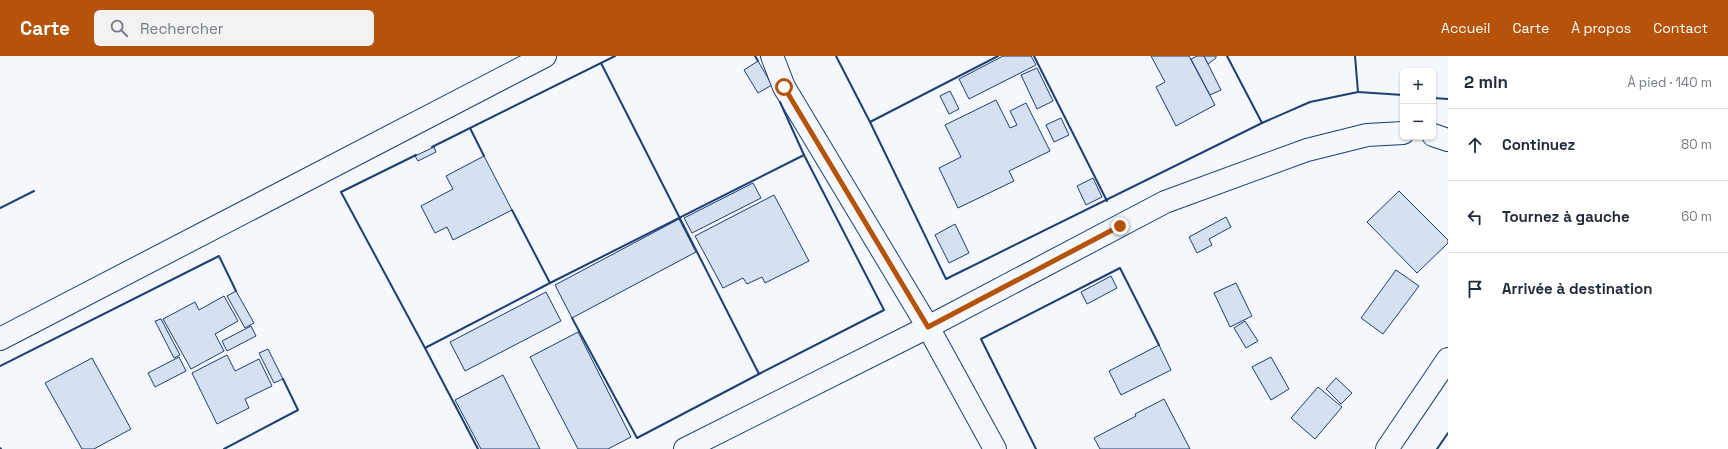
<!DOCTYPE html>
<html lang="fr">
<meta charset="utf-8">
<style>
body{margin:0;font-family:"Space Grotesk",sans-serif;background:#f2f2f3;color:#1f2937}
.controls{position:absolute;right:12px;top:12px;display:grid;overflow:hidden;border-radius:6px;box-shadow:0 1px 3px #0004}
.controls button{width:36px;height:36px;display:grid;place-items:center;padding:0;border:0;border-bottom:1px solid #e0e1e3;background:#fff;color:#1f2937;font:20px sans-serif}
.stop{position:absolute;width:12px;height:12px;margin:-9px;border:3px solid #b45309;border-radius:50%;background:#fff}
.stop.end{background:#b45309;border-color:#fff;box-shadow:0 1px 4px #0008}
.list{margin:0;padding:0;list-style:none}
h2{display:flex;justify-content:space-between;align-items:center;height:52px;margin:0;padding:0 16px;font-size:17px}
h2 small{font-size:13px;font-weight:400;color:#747a83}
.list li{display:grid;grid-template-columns:26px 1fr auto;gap:12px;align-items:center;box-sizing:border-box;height:72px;padding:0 16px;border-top:1px solid #e0e1e3}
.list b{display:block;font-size:15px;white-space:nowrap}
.list em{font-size:13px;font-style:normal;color:#747a83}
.icon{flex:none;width:22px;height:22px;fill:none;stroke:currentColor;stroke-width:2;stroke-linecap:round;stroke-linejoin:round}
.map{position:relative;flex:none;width:1448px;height:393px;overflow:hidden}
header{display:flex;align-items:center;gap:24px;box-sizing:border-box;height:56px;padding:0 20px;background:#b45309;color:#fff}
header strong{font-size:19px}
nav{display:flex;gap:22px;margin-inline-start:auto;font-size:14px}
.search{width:280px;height:36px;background:#f2f2f3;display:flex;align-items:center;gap:10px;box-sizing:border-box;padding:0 14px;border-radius:6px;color:#747a83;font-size:15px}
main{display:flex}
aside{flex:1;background:#fff}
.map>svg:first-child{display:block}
.building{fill:#d5e0f0;stroke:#1d3f73}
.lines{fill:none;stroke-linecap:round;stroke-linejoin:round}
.minor-casing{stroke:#1d3f73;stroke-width:24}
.minor{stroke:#f4f7fb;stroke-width:22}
.wall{stroke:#1d3f73;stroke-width:2}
.route{stroke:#b45309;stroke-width:5}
</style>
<header>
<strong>Carte</strong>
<div class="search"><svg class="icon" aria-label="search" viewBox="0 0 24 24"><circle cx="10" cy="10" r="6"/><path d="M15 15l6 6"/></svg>Rechercher</div>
<nav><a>Accueil</a><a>Carte</a><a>À propos</a><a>Contact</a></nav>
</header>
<main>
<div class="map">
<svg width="1448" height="393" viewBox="0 0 1448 393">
<rect width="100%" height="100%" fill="#f4f7fb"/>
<g class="building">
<path d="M1003,0H1031L1036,9L969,43L959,23Z"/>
<path d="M1151,0H1189L1215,49L1176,70L1156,31L1165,26Z"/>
<path d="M1197,0H1204L1221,34L1210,39L1191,3Z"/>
<path d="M1204,0H1216V2L1208,8Z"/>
<path d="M758,5L772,29L758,37L744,14Z"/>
<path d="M1037,12L1053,45L1037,53L1021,19Z"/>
<path d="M950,35L959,53L949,58L940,40Z"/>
<path d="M996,44L1010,72L1017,69L1010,55L1026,47L1050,95L1009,115L1014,125L958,152L939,112L961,101L945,69Z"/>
<path d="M1061,62L1069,79L1054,86L1046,69Z"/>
<path d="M434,91L436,96L418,105L415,100Z"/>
<path d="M484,100L512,154L453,184L447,171L435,177L421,150L453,133L446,120Z"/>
<path d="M1093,122L1102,141L1086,149L1077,130Z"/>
<path d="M753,127L761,142L692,177L684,162Z"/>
<path d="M1399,135L1448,184V187L1417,217L1367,166Z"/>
<path d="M774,139L809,205L765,227L762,221L747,228L743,222L723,232L695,180Z"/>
<path d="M1226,161L1231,171L1209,183L1212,189L1197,197L1189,181Z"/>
<path d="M679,163L696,196L572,262L555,229Z"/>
<path d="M955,168L969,197L949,207L935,179Z"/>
<path d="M1396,214L1419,230L1383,278L1361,262Z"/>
<path d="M1111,220L1117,232L1087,248L1081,236Z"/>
<path d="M1236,227L1252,260L1230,271L1214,237Z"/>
<path d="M236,235L254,267L245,272L227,240Z"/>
<path d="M546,236L561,265L465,315L450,286Z"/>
<path d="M224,240L238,265L215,278L224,295L191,313L163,263L195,246L199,254Z"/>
<path d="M161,263L180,299L174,302L155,265Z"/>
<path d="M1245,265L1258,285L1246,292L1234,272Z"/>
<path d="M251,270L256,280L227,295L222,285Z"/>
<path d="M578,276L631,381L608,393H578L530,301Z"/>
<path d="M1159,289L1171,314L1121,339L1109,315Z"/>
<path d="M268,293L283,323L274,327L259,297Z"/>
<path d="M227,299L235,315L259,303L272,330L245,343L249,352L217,368L192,317Z"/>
<path d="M179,301L186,315L155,331L148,317Z"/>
<path d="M1271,301L1289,333L1271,344L1252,311Z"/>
<path d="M92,302L131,373L94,393H82L45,327Z"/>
<path d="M503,319L540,393H481L455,344Z"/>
<path d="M1336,322L1352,337L1341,348L1326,333Z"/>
<path d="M1318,331L1342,351L1315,383L1291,362Z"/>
<path d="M1164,343L1190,393H1100L1094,382L1136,360L1135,358Z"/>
</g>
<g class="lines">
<defs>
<g id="minor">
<path d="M772,0L784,31L928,271L995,393"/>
<path d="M1433,79L1448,84"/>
<path d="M0,283L545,0"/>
<path d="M685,393L928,271L1165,146L1307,94L1367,79L1403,77"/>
<path d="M1387,393L1448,303"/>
</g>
</defs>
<use href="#minor" class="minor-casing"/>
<use href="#minor" class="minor"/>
<g class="wall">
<path d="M755,0L758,5"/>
<path d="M836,0L870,66L998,0"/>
<path d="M1034,0L1107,145"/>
<path d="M1227,0L1262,67L1310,46L1358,36"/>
<path d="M1355,0L1358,36L1403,39"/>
<path d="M601,7L759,318L884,254L804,99"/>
<path d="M1433,42L1448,43"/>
<path d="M870,66L946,223L1262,67"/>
<path d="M470,72L484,100"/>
<path d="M432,91L615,0"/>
<path d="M416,99L341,136L425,292L550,227L512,154"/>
<path d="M0,152L34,135"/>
<path d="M550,227L804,99L780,46"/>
<path d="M572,262L637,382L759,318"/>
<path d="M425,292L478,393"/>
<path d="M0,310L219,200L236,235"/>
<path d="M0,392L1,393"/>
<path d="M224,393L298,354L283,323"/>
<path d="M1036,393L981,283L1120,212L1159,289"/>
<path d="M1437,393L1448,377"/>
</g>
</g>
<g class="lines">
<path class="route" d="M784,31L928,271L1120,170"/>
</g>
</svg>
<div class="controls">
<button>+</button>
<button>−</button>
</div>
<div class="stop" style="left:784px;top:31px"></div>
<div class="stop end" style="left:1120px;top:170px"></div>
</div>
<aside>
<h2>2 min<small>À pied · 140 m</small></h2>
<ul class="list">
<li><svg class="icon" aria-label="ahead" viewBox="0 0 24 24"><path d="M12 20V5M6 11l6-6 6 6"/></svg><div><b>Continuez</b></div><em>80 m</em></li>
<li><svg class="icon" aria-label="left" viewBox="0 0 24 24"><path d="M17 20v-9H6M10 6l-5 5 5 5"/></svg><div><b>Tournez à gauche</b></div><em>60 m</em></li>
<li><svg class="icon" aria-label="arrive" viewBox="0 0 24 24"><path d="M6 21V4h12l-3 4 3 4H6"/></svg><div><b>Arrivée à destination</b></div></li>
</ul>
</aside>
</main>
